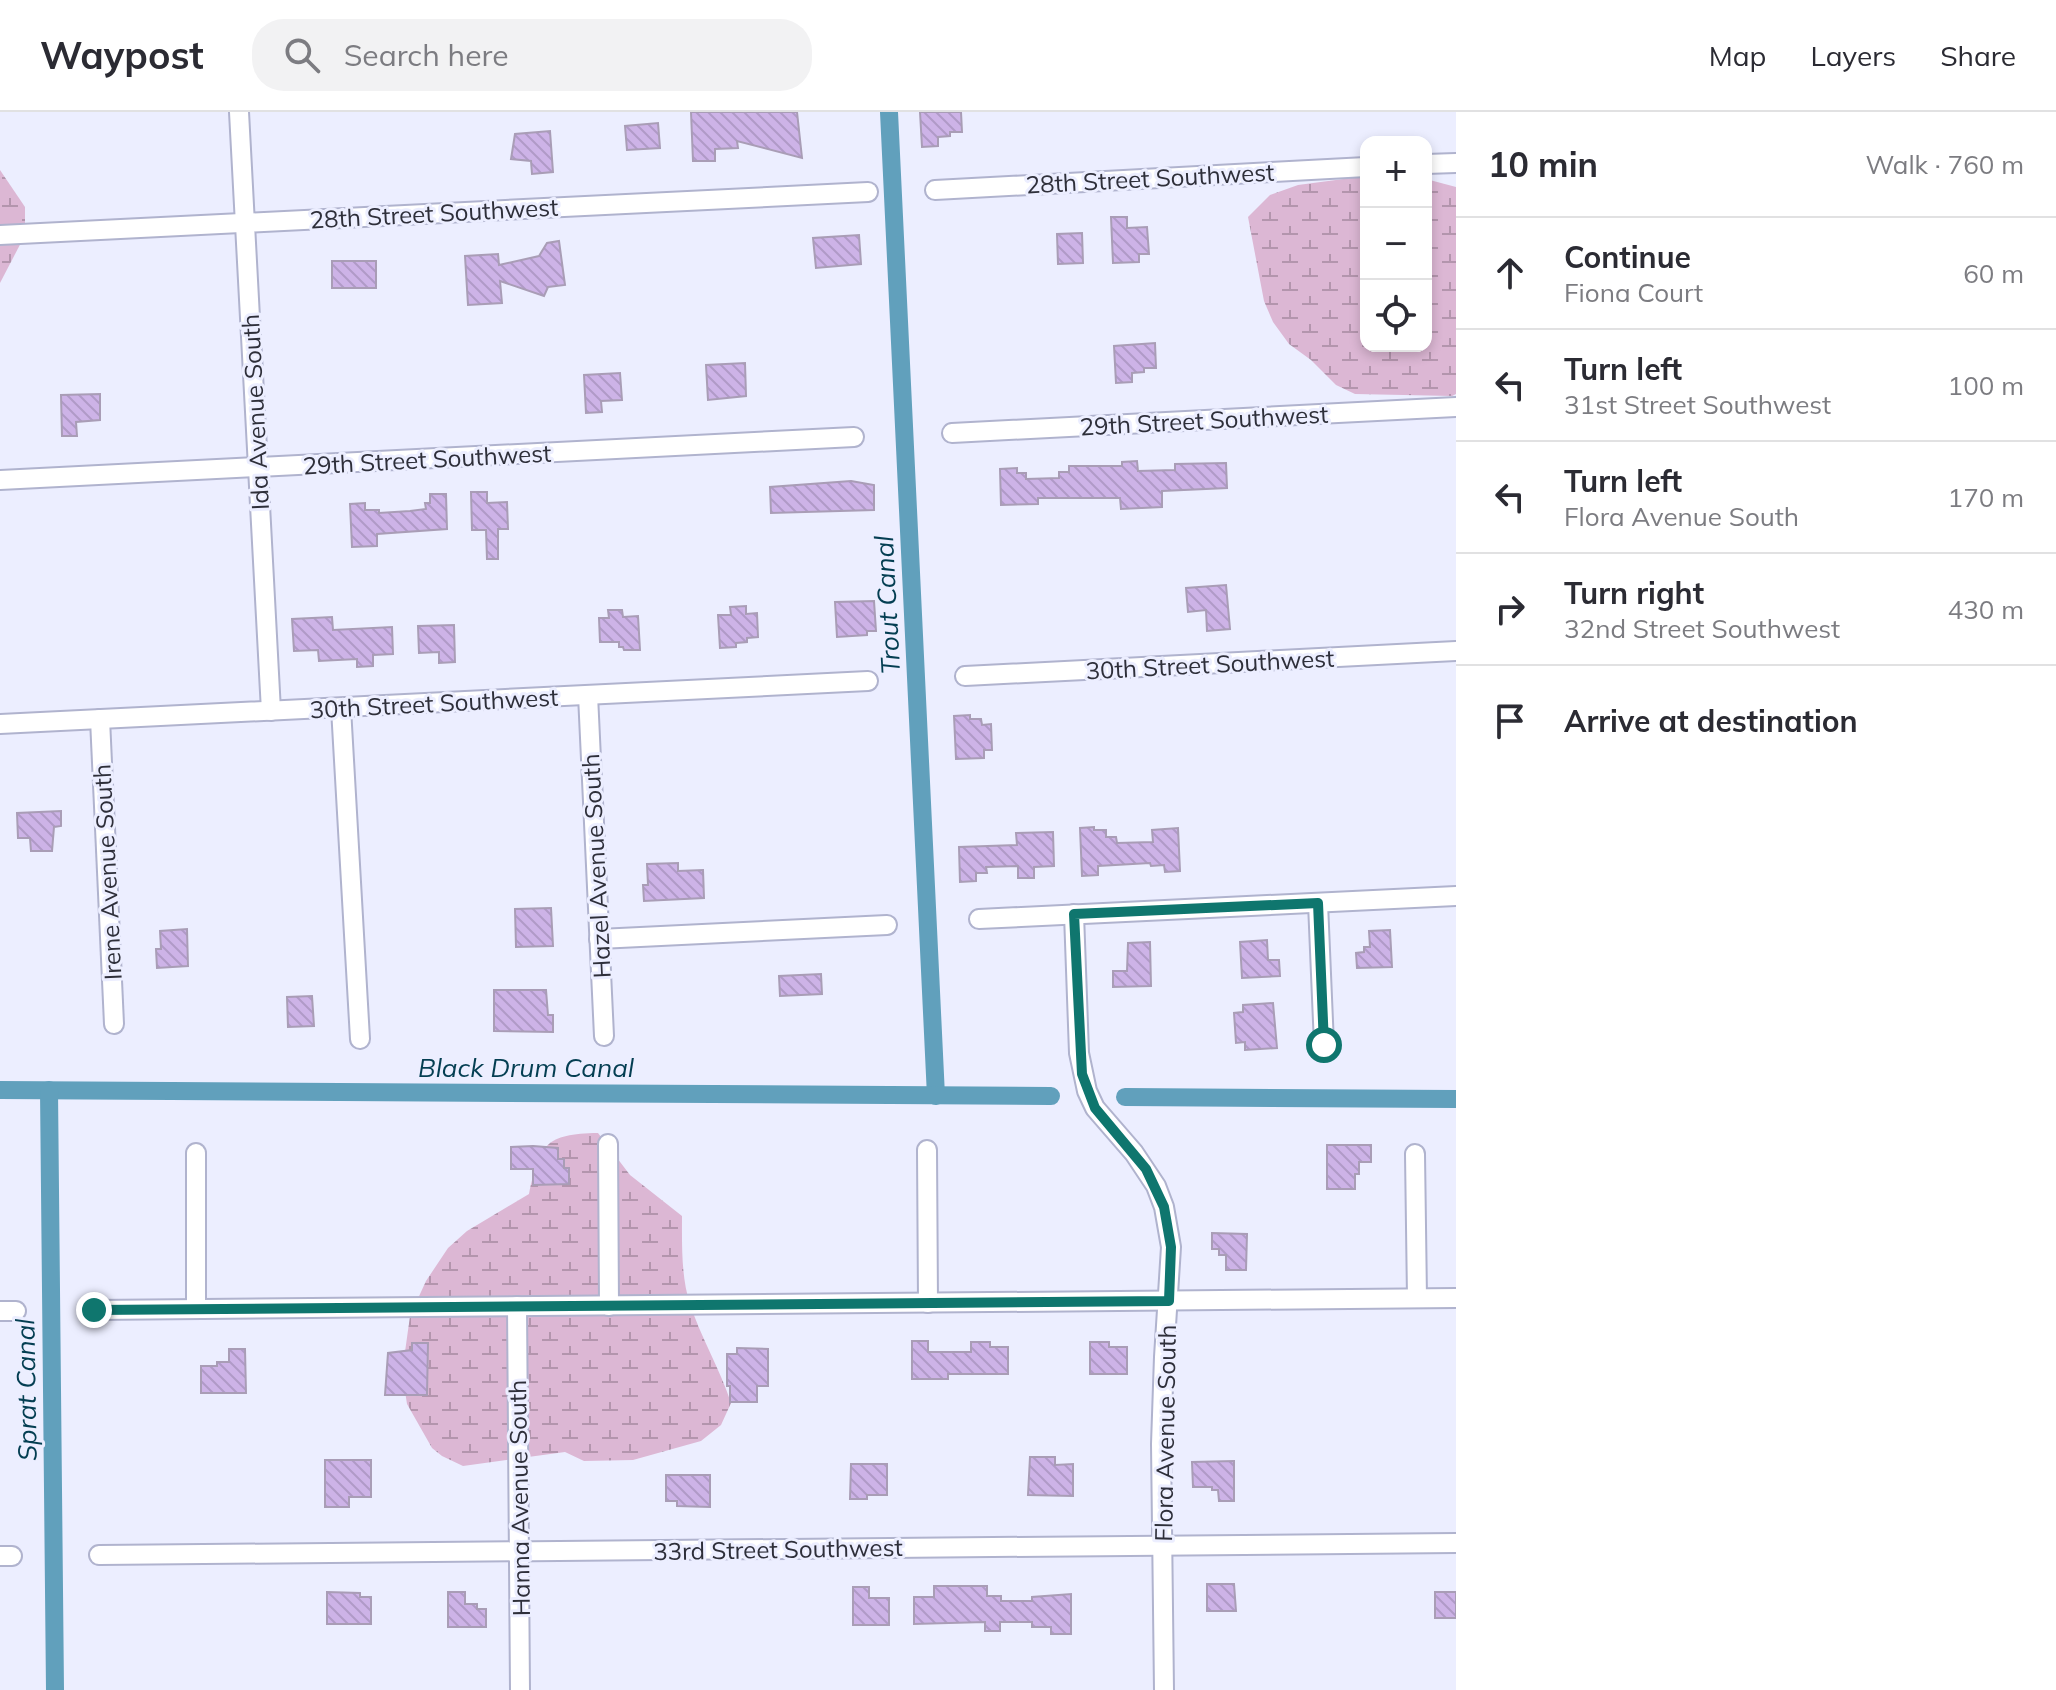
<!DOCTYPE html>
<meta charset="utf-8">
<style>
body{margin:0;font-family:Mulish,sans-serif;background:#f2f2f3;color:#2b2b33}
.controls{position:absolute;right:24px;top:24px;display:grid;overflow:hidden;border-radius:16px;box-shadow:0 4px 12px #0003}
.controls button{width:72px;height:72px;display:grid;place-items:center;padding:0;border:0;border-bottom:2px solid #e1e1e2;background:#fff;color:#2b2b33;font:40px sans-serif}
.stop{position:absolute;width:24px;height:24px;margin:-18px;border:6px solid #0f766e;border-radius:50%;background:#fff}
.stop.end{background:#0f766e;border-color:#fff;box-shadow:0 2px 8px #0008}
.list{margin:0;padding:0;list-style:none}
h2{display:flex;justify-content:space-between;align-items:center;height:104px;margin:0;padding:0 32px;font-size:34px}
h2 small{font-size:26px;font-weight:400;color:#7c7c81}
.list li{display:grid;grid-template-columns:52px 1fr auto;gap:24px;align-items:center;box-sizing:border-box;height:112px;padding:0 32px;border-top:2px solid #e1e1e2}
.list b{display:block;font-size:30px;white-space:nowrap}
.list p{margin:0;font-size:26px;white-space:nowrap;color:#7c7c81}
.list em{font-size:26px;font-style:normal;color:#7c7c81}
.icon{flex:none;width:44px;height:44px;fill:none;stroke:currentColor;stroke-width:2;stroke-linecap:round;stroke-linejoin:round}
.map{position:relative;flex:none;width:1456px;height:1578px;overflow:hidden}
header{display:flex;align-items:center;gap:48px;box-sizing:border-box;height:112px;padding:0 40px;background:#fff;border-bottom:2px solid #e1e1e2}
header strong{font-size:38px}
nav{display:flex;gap:44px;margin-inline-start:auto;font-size:28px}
.search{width:560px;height:72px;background:#f2f2f3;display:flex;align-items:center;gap:20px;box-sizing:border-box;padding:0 28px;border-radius:32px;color:#7c7c81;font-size:30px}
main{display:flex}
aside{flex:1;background:#fff}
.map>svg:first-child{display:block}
.wetland{fill:url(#wetland-marsh)}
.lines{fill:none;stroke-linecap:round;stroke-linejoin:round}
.canal{stroke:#61a0bc;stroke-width:18}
.building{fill:url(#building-back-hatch);stroke:#a99db6;stroke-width:2}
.street-casing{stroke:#b0b3ce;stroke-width:22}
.street{stroke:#fff;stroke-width:18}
.route{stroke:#0f766e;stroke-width:10}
.labels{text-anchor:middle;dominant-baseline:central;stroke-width:6;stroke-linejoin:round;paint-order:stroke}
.street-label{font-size:24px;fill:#2e2f3a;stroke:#eceeff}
.water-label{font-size:26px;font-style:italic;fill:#043e52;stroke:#eceeff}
</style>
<header>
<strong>Waypost</strong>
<div class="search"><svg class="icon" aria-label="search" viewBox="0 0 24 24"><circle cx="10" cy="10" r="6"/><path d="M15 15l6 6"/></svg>Search here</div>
<nav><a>Map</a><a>Layers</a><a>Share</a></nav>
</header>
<main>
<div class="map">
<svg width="1456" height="1578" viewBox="0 0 1456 1578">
<defs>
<pattern id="wetland-marsh" width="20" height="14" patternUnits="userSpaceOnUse" patternTransform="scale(2)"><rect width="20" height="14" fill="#dcb7d4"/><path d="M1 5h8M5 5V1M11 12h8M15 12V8" fill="none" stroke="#b395ad"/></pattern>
<pattern id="building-back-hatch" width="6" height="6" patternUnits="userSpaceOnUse" patternTransform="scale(2)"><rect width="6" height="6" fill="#cdb3e7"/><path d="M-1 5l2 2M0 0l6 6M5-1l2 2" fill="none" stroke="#b09ac7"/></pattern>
</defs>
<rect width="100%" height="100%" fill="#eceeff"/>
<g class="wetland">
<path d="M0,58L25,95V123L0,171Z"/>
<path d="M1366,64V234H1426V67L1456,75V282L1452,284L1355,282L1336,273L1311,248L1289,232L1273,210L1264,189L1248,105L1270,83L1298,73Z"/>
<path d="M598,1021L630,1063L682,1104C682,1132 681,1165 690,1192C701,1226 720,1257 731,1291L721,1313L701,1329L633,1348L584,1349L565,1340L463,1354L442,1344L432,1336L407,1292L404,1273V1247L410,1204L426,1169L448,1136L467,1119L529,1082C540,1032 545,1022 598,1021Z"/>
</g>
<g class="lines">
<g class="canal">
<path d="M889,0L936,984"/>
<path d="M0,978L1051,984"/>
<path d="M49,978L55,1578"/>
<path d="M1125,985L1456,987"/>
</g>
</g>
<g class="building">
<path d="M691,0H797L802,46L737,29L738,36L715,37V49H693Z"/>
<path d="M920,0H961L962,20H950V24L938,25V34L922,35Z"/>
<path d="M658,11L660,36L627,38L625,14Z"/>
<path d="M550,19L553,60L532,62L531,49L511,47L515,22Z"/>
<path d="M1111,105H1127V116L1147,115L1149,142H1139V150L1113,151Z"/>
<path d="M1082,121L1083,151L1058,152L1057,122Z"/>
<path d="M859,123L861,152L816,156L813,126Z"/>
<path d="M559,129L565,173L548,175L544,184L500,169L502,191L468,193L465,144L498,142L499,153L539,144L547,131Z"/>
<rect x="332" y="149" width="44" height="27"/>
<path d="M1155,231L1156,256H1144V260L1132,261V270L1116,271L1114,234Z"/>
<path d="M745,251L746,284L708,288L706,253Z"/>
<path d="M620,261L622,288L601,289L602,300L586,301L584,263Z"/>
<path d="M100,282V308L76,310L77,324H62L61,283Z"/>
<path d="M1137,349L1138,359L1175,358V352L1226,351L1227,376L1162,379V395L1121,397L1120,386H1038V392L1001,393L1000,357L1017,356V361H1026V367L1059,366V360H1069V354H1122V350Z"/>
<path d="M851,369L874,373V398L771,401L770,375Z"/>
<path d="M471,380H487V391L507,390L508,417H498V447H487L486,418H472Z"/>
<path d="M430,382H446L447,417L377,422V434L352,435L350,392L365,391V398H379V401L410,399L426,397L425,391H430Z"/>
<path d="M1226,473L1230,517L1207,519L1206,498L1188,500L1186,476Z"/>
<path d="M874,489L876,519H867V523L837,525L835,490Z"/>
<path d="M746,494V502L757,501L758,525L747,526V530L736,531V535L720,536L718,503H731L730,495Z"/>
<path d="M608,498H622L623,505L638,504L640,538H624L623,535H619V530H600L599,506H609Z"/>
<path d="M332,505L333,518L392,515L393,542L373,543V554L357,555V547L319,549L318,538L294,539L292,507Z"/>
<path d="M454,513L455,550L439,551V540L419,541L418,514Z"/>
<path d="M970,603V607H981L982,613L991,612L992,638H984V646L956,647L954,604Z"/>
<path d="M61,699V714L54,715L52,739H31L30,726H18L17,701Z"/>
<path d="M1094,715V718H1106V725H1116L1117,731L1153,730L1152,718L1178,716L1180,759L1165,760L1164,753L1151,754L1150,751L1098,754V763L1082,764L1080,716Z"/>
<path d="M1053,720L1054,754L1034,755V766H1018V754L986,755L987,761H976V769L960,770L959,735L1017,733L1016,721Z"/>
<path d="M678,751V759L703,758L704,786L644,789L643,773H648L647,752Z"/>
<path d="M551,796L553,834L516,835L515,797Z"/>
<path d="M187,817L188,854L157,856L156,837H161L160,819Z"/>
<path d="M1390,818L1392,855L1357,856L1356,841L1364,840V835H1370L1369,819Z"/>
<path d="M1267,828L1268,848H1279L1280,864L1242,866L1240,830Z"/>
<path d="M1150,830L1151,874L1113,875V859H1127L1128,831Z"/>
<path d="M821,862L822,882L780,884L779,864Z"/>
<path d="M494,878H546L548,903H553V920L494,919Z"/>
<path d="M312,884L314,914L288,915L287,885Z"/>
<path d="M1273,891L1277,936L1245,938V930L1236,931L1234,901L1243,900V893Z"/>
<path d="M1327,1033H1371V1050H1359V1062H1355V1077H1327Z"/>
<path d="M533,1034L558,1036V1047H564V1056H569V1072L533,1073V1057H511V1035Z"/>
<path d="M1212,1121L1247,1122L1246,1158H1226V1143H1219V1137H1212Z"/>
<path d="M912,1229H928V1240H971V1230H990V1235H1008V1262H948V1267H912Z"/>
<path d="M1090,1230H1109V1235H1127V1262H1090Z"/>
<path d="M412,1231H428L427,1283H385L388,1241L412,1238Z"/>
<path d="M737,1236L768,1237V1274H757V1290H730V1274H727V1242H737Z"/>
<path d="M229,1237H245L246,1281H201V1254H217V1250H229Z"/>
<path d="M1030,1345H1055V1353L1073,1352V1384L1028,1383Z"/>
<path d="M325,1348H371V1385H349V1395H325Z"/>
<path d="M1234,1349V1389H1219L1218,1378H1212V1375H1193L1192,1350Z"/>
<path d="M851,1352H887V1383H867V1387H850Z"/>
<path d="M666,1363H710V1395L677,1394V1389H666Z"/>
<path d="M1207,1472H1234L1236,1499H1207Z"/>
<path d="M934,1474H987V1484H1001V1489H1032V1485L1071,1482V1522H1051V1515H1032V1510H1000V1519H985V1510L914,1512V1485H934Z"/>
<path d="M853,1475H869V1486H889V1513H853Z"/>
<path d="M327,1480L360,1481V1485H371V1512H327Z"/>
<path d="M448,1480H465V1492H477V1497H486V1515H448Z"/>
<rect x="1435" y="1480" width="21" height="26"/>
</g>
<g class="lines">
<defs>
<g id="street">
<path d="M239,0L271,599"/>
<path d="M1426,52L1456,51"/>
<path d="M935,78L1366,55"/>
<path d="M0,123L868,80"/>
<path d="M952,321L1456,295"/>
<path d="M0,368L854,325"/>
<path d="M965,564L1456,539"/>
<path d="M588,583L604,924"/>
<path d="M341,596L360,927"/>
<path d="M100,607L114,912"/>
<path d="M0,612L868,569"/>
<path d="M1318,791L1324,933"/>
<path d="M1074,802L1079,941L1087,979L1095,996L1134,1041L1156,1074L1164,1095L1171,1135L1164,1245L1161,1332L1164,1578"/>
<path d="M979,807L1456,784"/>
<path d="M599,827L887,813"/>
<path d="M608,1032L609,1194"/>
<path d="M927,1038L928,1191"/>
<path d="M1415,1042L1417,1186"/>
<path d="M517,1194L520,1578"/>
<path d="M196,1197V1041"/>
<path d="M94,1198L1456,1186"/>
<path d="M0,1199H16"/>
<path d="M99,1443L1456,1431"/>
<path d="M0,1444H12"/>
</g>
</defs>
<use href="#street" class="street-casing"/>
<use href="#street" class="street"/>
</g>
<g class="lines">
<path class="route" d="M94,1198L1169,1189L1171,1135L1164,1095L1146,1057L1095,996L1082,962L1074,802L1318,791L1324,933"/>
</g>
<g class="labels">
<g class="street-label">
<text transform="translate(1150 66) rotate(-3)">28th Street Southwest</text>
<text transform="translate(434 101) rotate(-3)">28th Street Southwest</text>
<text transform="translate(255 300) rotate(-93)">Ida Avenue South</text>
<text transform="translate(1204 308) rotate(-3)">29th Street Southwest</text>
<text transform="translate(427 347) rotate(-3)">29th Street Southwest</text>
<text transform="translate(1210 552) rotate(-3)">30th Street Southwest</text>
<text transform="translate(434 591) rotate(-3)">30th Street Southwest</text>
<text transform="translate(596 754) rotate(-93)">Hazel Avenue South</text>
<text transform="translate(107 760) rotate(-93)">Irene Avenue South</text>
<text transform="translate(1165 1321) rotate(-89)">Flora Avenue South</text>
<text transform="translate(519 1386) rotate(-91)">Hanna Avenue South</text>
<text transform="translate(778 1437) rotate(-1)">33rd Street Southwest</text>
</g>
<g class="water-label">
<text transform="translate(887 493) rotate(-93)">Trout Canal</text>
<text x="526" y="955">Black Drum Canal</text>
<text transform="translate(26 1278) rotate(-91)">Sprat Canal</text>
</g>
</g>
</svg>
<div class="controls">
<button>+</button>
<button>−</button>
<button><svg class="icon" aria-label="locate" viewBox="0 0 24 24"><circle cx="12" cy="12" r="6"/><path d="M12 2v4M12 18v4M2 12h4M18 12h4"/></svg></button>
</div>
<div class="stop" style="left:1324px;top:933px"></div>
<div class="stop end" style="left:94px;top:1198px"></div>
</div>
<aside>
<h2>10 min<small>Walk · 760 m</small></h2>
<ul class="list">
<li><svg class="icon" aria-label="ahead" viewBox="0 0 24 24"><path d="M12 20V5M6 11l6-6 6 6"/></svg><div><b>Continue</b><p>Fiona Court</p></div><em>60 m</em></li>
<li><svg class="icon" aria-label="left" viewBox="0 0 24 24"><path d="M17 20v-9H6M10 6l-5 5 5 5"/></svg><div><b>Turn left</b><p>31st Street Southwest</p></div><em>100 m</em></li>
<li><svg class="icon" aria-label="left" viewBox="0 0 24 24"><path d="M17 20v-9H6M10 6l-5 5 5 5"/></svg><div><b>Turn left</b><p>Flora Avenue South</p></div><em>170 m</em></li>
<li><svg class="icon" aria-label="right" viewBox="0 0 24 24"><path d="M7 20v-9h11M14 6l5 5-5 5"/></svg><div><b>Turn right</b><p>32nd Street Southwest</p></div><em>430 m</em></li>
<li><svg class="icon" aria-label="arrive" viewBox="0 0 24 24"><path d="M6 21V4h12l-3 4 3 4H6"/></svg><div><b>Arrive at destination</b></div></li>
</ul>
</aside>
</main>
